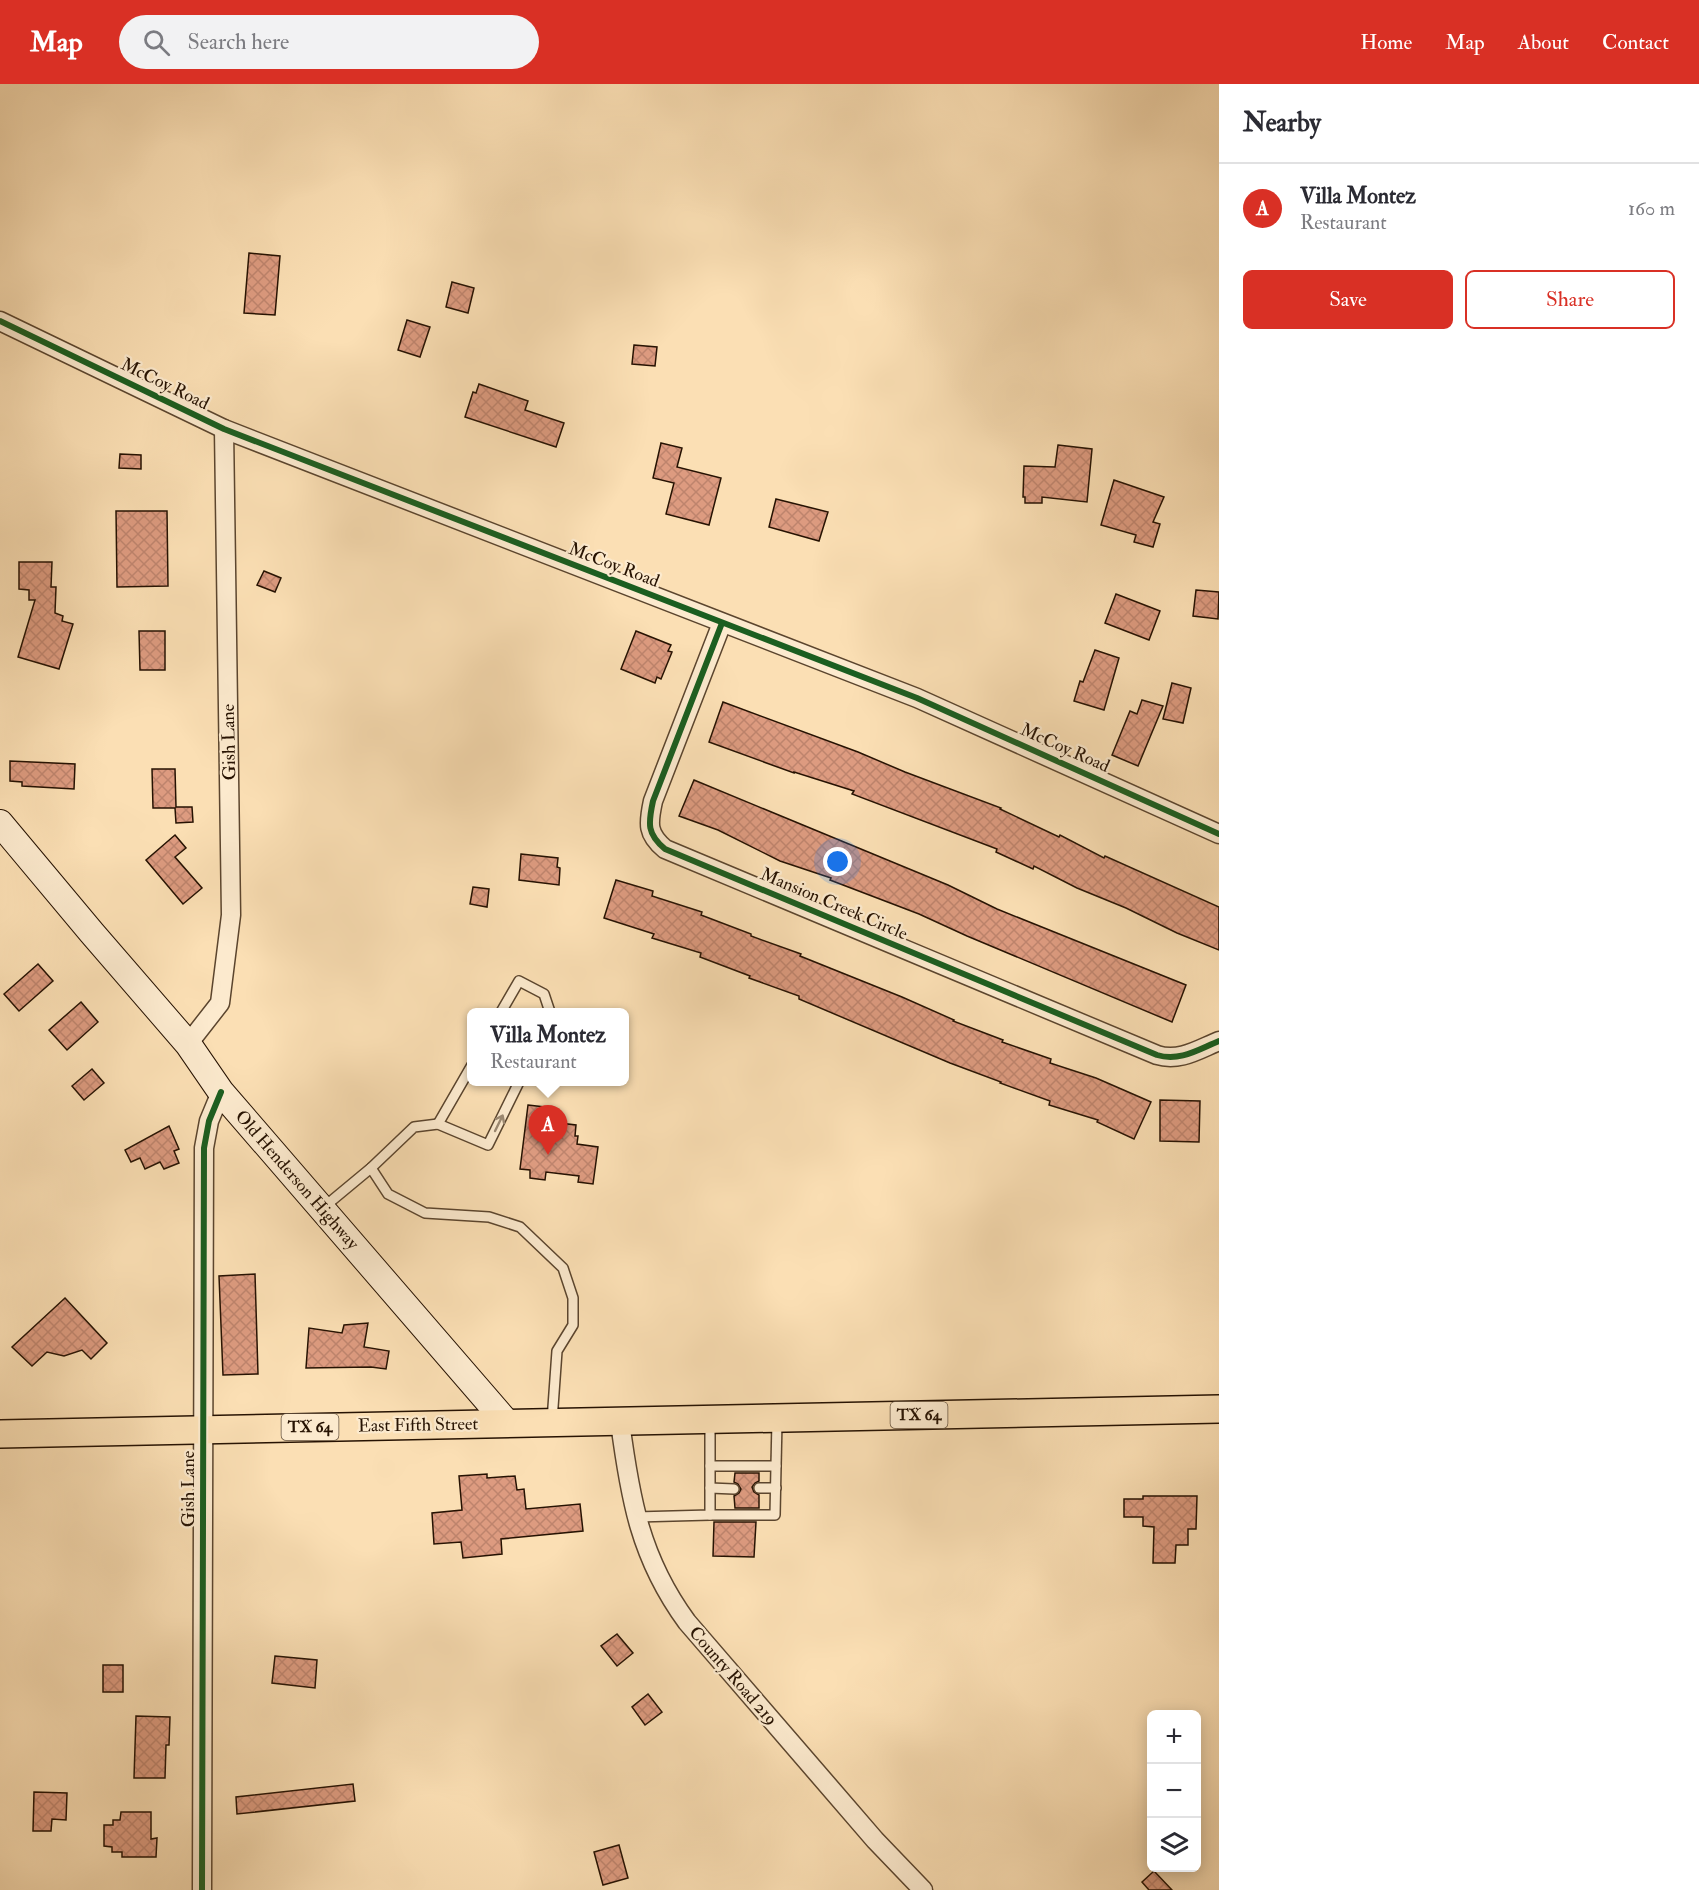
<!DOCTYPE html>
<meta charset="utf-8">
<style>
body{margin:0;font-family:"IM FELL Double Pica",serif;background:#f2f2f3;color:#2b2b33}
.controls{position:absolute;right:18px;bottom:18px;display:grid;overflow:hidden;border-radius:9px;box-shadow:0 3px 15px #0003}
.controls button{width:54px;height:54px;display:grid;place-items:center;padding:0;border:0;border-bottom:2px solid #e1e1e2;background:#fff;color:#2b2b33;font:30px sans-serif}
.you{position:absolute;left:838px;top:778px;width:21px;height:21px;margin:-15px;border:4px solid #fff;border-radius:50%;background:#1a73e8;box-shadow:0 0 0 9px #1a73e833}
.badge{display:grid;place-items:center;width:39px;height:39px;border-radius:50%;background:#d93025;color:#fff;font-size:20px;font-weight:700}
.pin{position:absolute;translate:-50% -50px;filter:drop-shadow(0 2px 3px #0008)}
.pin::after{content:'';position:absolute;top:32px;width:21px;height:18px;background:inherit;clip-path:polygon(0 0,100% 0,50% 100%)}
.popup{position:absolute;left:467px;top:924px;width:162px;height:78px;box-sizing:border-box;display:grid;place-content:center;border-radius:9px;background:#fff;filter:drop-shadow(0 2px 4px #0005);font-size:20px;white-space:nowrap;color:#7c7c81}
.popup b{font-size:22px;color:#2b2b33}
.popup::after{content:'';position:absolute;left:50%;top:100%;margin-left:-12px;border:12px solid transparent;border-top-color:#fff}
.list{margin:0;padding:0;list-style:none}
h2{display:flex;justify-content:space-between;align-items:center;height:78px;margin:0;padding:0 24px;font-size:26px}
h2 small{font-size:20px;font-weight:400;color:#7c7c81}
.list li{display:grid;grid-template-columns:39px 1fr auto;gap:18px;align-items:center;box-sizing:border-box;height:90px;padding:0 24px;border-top:2px solid #e1e1e2}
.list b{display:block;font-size:22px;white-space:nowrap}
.list p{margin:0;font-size:20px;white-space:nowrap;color:#7c7c81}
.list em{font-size:20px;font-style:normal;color:#7c7c81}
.actions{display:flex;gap:12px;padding:18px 24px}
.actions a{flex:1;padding:14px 0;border:2px solid #d93025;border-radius:9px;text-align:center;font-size:21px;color:#d93025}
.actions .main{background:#d93025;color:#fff}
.icon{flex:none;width:33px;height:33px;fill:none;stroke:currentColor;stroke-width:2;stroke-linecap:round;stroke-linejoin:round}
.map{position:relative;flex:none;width:1219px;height:1806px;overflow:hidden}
header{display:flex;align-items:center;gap:36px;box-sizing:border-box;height:84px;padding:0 30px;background:#d93025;color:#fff}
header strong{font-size:28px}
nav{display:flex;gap:33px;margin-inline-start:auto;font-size:21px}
.search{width:420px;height:54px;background:#f2f2f3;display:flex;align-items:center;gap:15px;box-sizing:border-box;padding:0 21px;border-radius:33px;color:#7c7c81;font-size:22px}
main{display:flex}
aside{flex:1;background:#fff}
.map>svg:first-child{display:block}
.building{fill:url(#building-cross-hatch);stroke:#261202;stroke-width:1.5}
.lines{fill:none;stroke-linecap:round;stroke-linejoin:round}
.service-casing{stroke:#5b452e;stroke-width:12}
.minor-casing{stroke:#5b452e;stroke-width:21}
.secondary-casing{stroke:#261202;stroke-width:28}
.primary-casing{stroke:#261202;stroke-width:30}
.service{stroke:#fceace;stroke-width:9}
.minor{stroke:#fceace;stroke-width:18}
.secondary{stroke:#fceace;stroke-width:26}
.primary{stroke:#fbdfb4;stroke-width:27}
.cycleway-casing{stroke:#fceace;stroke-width:10}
.cycleway{stroke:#1b5e20;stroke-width:6}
.oneway{stroke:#9c8972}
.labels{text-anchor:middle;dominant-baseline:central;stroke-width:4.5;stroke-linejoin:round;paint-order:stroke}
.shield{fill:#fceace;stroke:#66533f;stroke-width:1.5}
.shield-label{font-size:16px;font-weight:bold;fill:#261202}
.street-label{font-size:18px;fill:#261202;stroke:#fceace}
</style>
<header>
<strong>Map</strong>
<div class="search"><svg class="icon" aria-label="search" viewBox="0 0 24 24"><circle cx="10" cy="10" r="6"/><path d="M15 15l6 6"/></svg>Search here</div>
<nav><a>Home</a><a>Map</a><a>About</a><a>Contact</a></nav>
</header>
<main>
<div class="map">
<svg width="1219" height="1806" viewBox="0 0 1219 1806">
<defs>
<pattern id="building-cross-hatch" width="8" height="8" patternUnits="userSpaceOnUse" patternTransform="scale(1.5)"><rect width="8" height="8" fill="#dd9b80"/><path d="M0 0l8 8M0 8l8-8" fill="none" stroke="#be846d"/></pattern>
</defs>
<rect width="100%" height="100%" fill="#fbdfb4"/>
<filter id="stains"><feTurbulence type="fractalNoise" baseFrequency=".00333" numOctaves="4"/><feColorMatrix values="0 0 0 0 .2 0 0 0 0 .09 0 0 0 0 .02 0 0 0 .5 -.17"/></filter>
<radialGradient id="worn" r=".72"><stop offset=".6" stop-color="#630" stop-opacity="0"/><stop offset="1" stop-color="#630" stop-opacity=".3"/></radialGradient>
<g class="building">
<path d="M249,169L280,172L275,231L244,229Z"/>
<path d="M452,198L474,204L468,229L446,223Z"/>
<path d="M407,236L430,243L420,273L398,266Z"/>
<path d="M634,261L657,263L655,282L632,280Z"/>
<path d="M479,300L528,317L525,326L564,339L556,363L465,333L473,308L476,309Z"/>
<path d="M661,359L682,364L677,383L721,394L709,441L666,430L674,399L653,394Z"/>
<path d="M1058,361L1092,365L1087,418L1042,413V419H1025V413H1023L1024,382L1055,383Z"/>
<path d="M120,370L141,371V385L119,384Z"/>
<path d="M1114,396L1164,413L1153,438L1160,440L1153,463L1134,458L1136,451L1101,441Z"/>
<path d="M776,415L828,428L819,457L769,443Z"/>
<path d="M116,427H167L168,502L117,503Z"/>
<path d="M19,478H52L51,503H56L55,529L63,532L62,537L73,540L59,585L18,573L35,516H29V506L19,505Z"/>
<path d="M264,487L281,494L275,508L257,501Z"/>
<path d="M1196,506L1219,508L1218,535L1193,532Z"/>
<path d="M1116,510L1160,527L1149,556L1105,539Z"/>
<path d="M139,547H165V586H140Z"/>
<path d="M636,547L671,561L668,567L672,568L661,595L657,593L655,599L621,585Z"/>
<path d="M1095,566L1119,574L1104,626L1074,617L1080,597L1083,598Z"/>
<path d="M1172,599L1191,604L1183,639L1163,635Z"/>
<path d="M1142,616L1163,622L1138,682L1112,671L1130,627L1137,630Z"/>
<path d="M723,618L858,668L905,688L1001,724L1000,725L1059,753L1060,751L1104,774L1105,772L1219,823V866L1177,849L1126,824L1077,804L1034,782L1033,785L996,768L997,765L852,710L854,707L794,688V689L709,658Z"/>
<path d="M10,677L75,680L74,705L22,702V698L10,697Z"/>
<path d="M152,685H175L176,723H192L193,738L176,739L175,724H153Z"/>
<path d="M694,696L948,801L997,825L1186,901L1172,938L967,852L919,830L830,796L831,794L780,777L718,746L679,732Z"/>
<path d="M175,751L186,764L175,773L202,804L183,820L146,776Z"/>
<path d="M521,770L558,774L557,783L560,784L559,801L519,796Z"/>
<path d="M616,796L653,807L652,812L702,828L701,831L751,850V852L801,870L800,872L902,913L954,936L953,937L1003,956L1002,958L1051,975L1050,979L1096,994L1151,1018L1134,1055L1097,1038L1098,1036L1049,1021L1050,1017L1000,999L1001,998L950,979L799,915V912L749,894L750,892L700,873L701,869L652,854L654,850L604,834Z"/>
<path d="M473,803L489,805L487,823L470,820Z"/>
<path d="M38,880L53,897L19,927L4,910Z"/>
<path d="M81,918L98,938L67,966L49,946Z"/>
<path d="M92,985L104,999L84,1016L72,1002Z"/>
<path d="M1160,1016L1200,1017L1199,1058L1160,1057Z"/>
<path d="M528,1021L553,1024L551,1038L576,1041L575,1052H578L577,1060L598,1063L593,1100L578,1098L579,1092L546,1088L545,1096L530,1094V1086L520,1085Z"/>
<path d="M169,1042L179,1065L174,1067L179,1079L164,1085L160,1078L145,1085L140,1074L131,1078L125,1066Z"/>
<path d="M255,1190L258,1290L223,1291L219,1192Z"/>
<path d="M65,1214L107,1259L91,1275L82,1266L64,1272L47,1268L32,1282L12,1263Z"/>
<path d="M368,1239L364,1263L389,1267L386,1285L371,1283L306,1284L309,1244L342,1249L344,1241Z"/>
<path d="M735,1389H759V1397L755,1399L752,1403L754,1408L759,1411V1424H735L734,1412L739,1409L741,1405L738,1400L734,1398Z"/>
<path d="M487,1390V1394L515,1392L517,1406L524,1405L526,1425L580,1420L583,1447L501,1455L502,1470L463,1474L461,1458L434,1460L432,1429L462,1426L459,1392Z"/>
<path d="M1143,1412H1197L1196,1445H1188V1461H1176L1175,1479H1153L1154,1443L1143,1442V1433H1124V1415H1143Z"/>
<path d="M714,1438H756L754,1473L713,1472Z"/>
<path d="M617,1550L633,1569L617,1582L601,1562Z"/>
<path d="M275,1572L317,1576L315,1604L272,1599Z"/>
<rect x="103" y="1581" width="20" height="27"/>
<path d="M648,1610L662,1628L645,1641L632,1623Z"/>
<path d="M136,1632L170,1633L169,1661H166L165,1694H134Z"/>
<path d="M353,1700L355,1717L237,1730L236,1713Z"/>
<path d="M34,1708L67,1709L66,1736L52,1735L51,1747H33Z"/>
<path d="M121,1728H151V1755L157,1754L156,1773H122V1768H112V1763L104,1762V1741H113V1736H120Z"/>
<path d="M619,1761L628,1794L603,1801L594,1768Z"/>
<path d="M1154,1787L1172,1806H1149L1142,1798Z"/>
</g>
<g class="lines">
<defs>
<g id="service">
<path d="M501,928L519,897L544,910L550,928"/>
<path d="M438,1040L472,981"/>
<path d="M371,1084L388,1110L425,1129L489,1133L520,1143L563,1184L573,1214V1241L557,1267L552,1337"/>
<path d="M324,1123L371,1084L414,1043L438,1040L488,1061L519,998"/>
<path d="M776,1382L777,1337"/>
<path d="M710,1404L734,1405"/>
<path d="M759,1404H776"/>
<path d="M710,1431H775L776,1382H710"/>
<path d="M636,1433L710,1431V1338"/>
</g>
<g id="minor">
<path d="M0,237L224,345L917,614L1219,750"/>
<path d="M722,539L653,717C648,740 647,750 665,765L1157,971C1180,978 1199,965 1219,957"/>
<path d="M188,960L220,919L231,831L224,345"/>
<path d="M620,1338C630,1414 640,1474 687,1538L875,1756L923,1806"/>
<path d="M202,1806L204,1064L209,1037L221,1008"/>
</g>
<path id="secondary" d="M0,739L92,849L188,960L221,1008L507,1339"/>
<path id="primary" d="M0,1350L1219,1325"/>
</defs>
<use href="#service" class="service-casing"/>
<use href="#minor" class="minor-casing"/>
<use href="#secondary" class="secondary-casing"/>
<use href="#primary" class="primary-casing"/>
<use href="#service" class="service"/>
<use href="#minor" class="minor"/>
<use href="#secondary" class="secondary"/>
<use href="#primary" class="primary"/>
<defs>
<g id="cycleway">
<path d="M0,237L224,345L917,614L1219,750"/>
<path d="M722,539L653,717C648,740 647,750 665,765L1157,971C1180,978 1199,965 1219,957"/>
<path d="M202,1806L204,1064L209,1037L221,1008"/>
</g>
</defs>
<use href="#cycleway" class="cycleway-casing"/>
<use href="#cycleway" class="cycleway"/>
</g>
<defs><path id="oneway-shaft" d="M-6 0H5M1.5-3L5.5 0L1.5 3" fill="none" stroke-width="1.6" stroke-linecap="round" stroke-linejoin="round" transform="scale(1.5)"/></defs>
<use class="oneway" href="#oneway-shaft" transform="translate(499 1039) rotate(-64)"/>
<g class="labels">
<g class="shield">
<rect x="890.5" y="1318" width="57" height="26" rx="4.5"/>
<rect x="281.5" y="1330" width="57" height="26" rx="4.5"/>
</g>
<g class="shield-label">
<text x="919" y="1331">TX 64</text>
<text x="310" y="1343">TX 64</text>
</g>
<g class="street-label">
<text transform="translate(165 300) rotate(26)">McCoy Road</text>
<text transform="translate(614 481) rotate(21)">McCoy Road</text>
<text transform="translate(229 658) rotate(-91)">Gish Lane</text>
<text transform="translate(1065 664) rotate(24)">McCoy Road</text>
<text transform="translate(834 820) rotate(23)">Mansion Creek Circle</text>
<text transform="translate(297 1096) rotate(49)">Old Henderson Highway</text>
<text transform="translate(418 1341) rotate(-1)">East Fifth Street</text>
<text transform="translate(188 1405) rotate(-90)">Gish Lane</text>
<text transform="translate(733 1592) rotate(49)">County Road 219</text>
</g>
</g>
<rect width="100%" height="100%" filter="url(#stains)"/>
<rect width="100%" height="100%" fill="url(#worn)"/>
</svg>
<div class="controls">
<button>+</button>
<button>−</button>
<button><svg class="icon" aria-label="layers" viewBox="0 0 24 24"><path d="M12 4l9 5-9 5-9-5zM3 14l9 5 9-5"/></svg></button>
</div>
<div class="you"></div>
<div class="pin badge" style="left:548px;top:1071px">A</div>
<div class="popup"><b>Villa Montez</b>Restaurant</div>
</div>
<aside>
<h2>Nearby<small></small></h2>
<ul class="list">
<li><span class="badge">A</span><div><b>Villa Montez</b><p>Restaurant</p></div><em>160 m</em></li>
</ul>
<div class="actions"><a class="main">Save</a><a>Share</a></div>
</aside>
</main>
